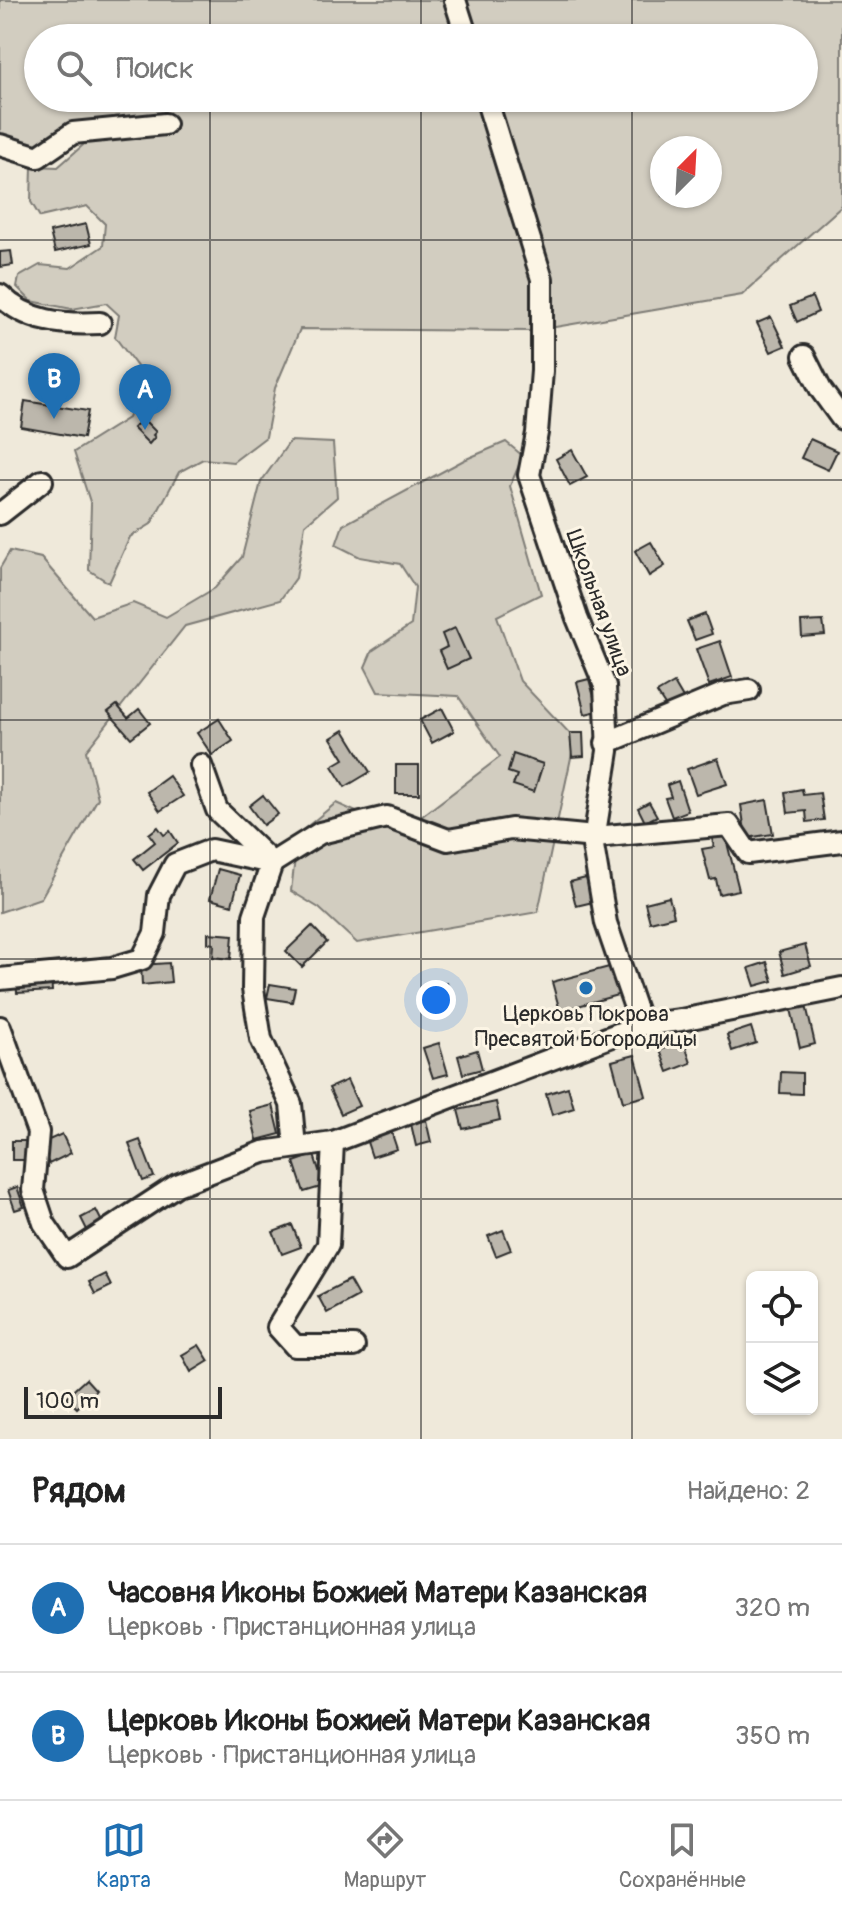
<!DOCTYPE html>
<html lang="ru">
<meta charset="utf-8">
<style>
body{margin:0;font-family:Pangolin,sans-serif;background:#f6f6f6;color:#222}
.controls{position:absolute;right:24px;bottom:24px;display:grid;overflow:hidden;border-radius:12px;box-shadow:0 2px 6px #0004}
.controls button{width:72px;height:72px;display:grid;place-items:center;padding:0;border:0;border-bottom:2px solid #e0e0e0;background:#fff;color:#222;font:40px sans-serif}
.compass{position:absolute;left:650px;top:136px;width:72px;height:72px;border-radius:50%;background:#fff;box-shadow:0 2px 6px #0004;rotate:24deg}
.scale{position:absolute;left:24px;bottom:20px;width:198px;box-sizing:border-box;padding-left:8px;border:4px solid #2b2b2b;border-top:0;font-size:22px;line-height:28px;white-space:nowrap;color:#2b2b2b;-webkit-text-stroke:6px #fcf5e5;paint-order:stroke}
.you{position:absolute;left:436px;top:1000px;width:28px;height:28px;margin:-20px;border:6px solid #fff;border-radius:50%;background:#1a73e8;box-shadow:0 0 0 12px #1a73e833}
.badge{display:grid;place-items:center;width:52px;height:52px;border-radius:50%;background:#1f6fb2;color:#fff;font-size:26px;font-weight:700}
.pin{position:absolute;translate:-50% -66px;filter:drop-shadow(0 2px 4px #0008)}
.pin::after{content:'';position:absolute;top:42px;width:28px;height:24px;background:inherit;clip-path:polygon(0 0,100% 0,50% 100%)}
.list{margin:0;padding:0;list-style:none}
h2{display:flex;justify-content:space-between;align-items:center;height:104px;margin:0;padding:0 32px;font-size:34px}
h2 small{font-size:26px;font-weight:400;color:#767676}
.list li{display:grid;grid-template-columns:52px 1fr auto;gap:24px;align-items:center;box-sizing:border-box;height:128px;padding:0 32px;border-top:2px solid #e0e0e0}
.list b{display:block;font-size:30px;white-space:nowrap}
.list p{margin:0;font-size:26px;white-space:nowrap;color:#767676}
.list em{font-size:26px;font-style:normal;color:#767676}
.icon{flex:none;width:44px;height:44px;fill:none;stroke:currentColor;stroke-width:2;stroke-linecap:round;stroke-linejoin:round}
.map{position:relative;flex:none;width:842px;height:1439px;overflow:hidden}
.search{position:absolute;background:#fff;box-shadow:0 2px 6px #0004;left:24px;right:24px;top:24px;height:88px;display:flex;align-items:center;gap:20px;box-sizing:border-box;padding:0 28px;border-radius:44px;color:#767676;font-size:30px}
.sheet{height:360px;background:#fff}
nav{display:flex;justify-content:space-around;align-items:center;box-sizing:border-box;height:112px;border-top:2px solid #e0e0e0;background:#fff;font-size:22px;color:#767676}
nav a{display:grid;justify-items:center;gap:4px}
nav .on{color:#1f6fb2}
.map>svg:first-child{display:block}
.green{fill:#d2cdc0;stroke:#7e7c76;stroke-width:2;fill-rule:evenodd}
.building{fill:#bcb7ac;stroke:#2b2b2b;stroke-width:2}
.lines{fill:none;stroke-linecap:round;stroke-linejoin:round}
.minor-casing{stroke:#2b2b2b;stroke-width:26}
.minor{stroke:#fcf5e5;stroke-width:20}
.grid{fill:none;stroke:#2b2b2b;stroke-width:2;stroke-opacity:0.55}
.poi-dot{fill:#1f6fb2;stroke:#fcf5e5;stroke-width:3}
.labels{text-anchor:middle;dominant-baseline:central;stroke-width:6;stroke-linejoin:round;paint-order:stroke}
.street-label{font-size:22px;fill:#2b2b2b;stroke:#fcf5e5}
.poi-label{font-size:22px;fill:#2b2b2b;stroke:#fcf5e5}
</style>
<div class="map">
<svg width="842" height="1439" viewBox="0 0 842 1439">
<rect width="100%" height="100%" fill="#efe9da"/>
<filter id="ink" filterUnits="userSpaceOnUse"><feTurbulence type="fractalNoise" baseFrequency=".0125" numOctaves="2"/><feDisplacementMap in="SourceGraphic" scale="16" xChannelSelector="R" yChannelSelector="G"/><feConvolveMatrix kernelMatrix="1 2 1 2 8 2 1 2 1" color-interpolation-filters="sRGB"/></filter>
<g filter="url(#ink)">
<g class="green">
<path d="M0,0H842V206L742,295L532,331L300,329L275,388L266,437L233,462L203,459L179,472L151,524L130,537L109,583L89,570L91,505L74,452L128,418L144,376L115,337L119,315L106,303L72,309L31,301L17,287L19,277L40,265L70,268L103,246L105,224L87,206L40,217L31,202L32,166L58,167L90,139L135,133H172L173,118L148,117L37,147L0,138ZM38,38H804V98H38ZM662,148H710V196H662Z"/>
<path d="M290,441L333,443L337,497L305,525L296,578L280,600L185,626L86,751L98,798L41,898L0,912V568L10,551L41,558L92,617L133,603L166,617L215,588L242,557L261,482Z"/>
<path d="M506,442L523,456L510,486L541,594L497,616L520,681L575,739L538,912L357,943L319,908L291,891L298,834L336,803L401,832L500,757L458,696L378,692L365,667L372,651L411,625L415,587L400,564L360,557L336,545L343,525L464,460Z"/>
</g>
<g class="building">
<path d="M86,224L91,244L55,252L50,232Z"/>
<path d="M11,251L13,265L0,267V252Z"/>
<path d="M812,297L818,312L797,322L790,306Z"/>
<path d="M771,317L785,346L771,352L757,323Z"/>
<path d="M25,401L88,411L83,438L21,427Z"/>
<path d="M143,419L156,432L153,435L155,437L149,444L133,428Z"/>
<path d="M810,439L837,451L828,470L801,458Z"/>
<path d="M572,450L587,477L570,486L556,459Z"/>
<path d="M651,542L665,566L649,576L635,551Z"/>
<path d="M705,614L712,634L695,640L687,621Z"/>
<path d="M823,621L825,635L802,637L801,622Z"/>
<path d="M455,628L469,659L447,669L439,651L447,647L442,634Z"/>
<path d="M720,641L732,677L709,685L696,649Z"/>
<path d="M589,679L598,711L585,714L577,682Z"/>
<path d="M674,683L684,700L668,710L657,693Z"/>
<path d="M117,705L128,718L139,709L150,723L131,738L108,712Z"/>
<path d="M442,708L454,731L432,743L420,720Z"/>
<path d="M219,719L233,741L212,755L197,733Z"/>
<path d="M344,730L370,772L345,787L332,766L344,759L331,738Z"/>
<path d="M570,733H583L584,756L572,757Z"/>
<path d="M513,754L543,764L534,792L513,785L517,775L508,772Z"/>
<path d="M718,758L727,784L696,794L687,769Z"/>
<rect x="396" y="765" width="23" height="29"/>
<path d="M169,776L183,796L160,811L147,792Z"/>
<path d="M678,781L688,811L672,817L665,798L671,797L667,785Z"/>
<path d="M802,789L803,795L820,793L824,820L807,822L806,811L788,813L785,792Z"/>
<path d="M263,795L278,814L263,825L249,806Z"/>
<path d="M767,800L773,834L746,838L741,805Z"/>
<path d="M649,802L657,816L645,822L638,808Z"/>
<path d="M158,827L164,835L170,831L178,843L143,870L134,859L155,842L149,834Z"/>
<path d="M723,827L739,890L719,894L716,879L710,880L702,849L714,847L710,830Z"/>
<path d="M218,869L240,875L232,905L210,899Z"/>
<path d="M586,878L593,902L576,906L570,882Z"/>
<path d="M669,897L674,916L650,922L645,903Z"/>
<path d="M312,926L327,942L302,967L286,951Z"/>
<path d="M208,933L233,935L231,959L213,957L214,944L208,943Z"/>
<path d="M805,945L811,966L785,974L779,952Z"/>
<path d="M767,962L773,981L755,986L749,968Z"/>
<path d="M169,963L171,982L142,985L141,965Z"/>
<path d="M613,966L621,994L560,1011L552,982Z"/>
<path d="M51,977L52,991L17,993L16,979Z"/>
<path d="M447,983L453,1009L430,1014L424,989Z"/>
<path d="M270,984L295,988L292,1002L267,998Z"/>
<path d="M806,1005L815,1044L800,1048L791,1009Z"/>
<path d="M751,1027L756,1043L732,1051L727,1035Z"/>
<path d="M684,1042L691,1063L668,1072L660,1050Z"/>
<path d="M439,1043L448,1074L433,1078L423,1048Z"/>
<path d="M477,1050L482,1069L463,1074L458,1056Z"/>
<path d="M635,1055L646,1096L623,1102L612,1061Z"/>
<path d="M781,1072L802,1073V1094L780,1093Z"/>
<path d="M347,1080L359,1106L341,1114L329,1088Z"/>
<path d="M568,1087L574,1108L552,1115L546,1094Z"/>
<path d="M496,1102L500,1120L463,1129L458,1110Z"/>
<path d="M273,1105L280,1134L257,1140L250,1111Z"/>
<path d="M426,1120L431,1142L416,1146L411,1124Z"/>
<path d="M390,1128L397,1149L372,1157L365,1136Z"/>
<path d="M62,1134L71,1153L49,1164L40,1144Z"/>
<path d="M140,1140L154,1177L143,1181L129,1144Z"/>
<rect x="12" y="1141" width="17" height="19"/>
<path d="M314,1155L324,1186L304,1192L294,1162Z"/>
<path d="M17,1187L24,1207L15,1210L8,1190Z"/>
<path d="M96,1210L103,1224L88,1232L81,1218Z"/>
<path d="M292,1225L301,1247L282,1254L273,1232Z"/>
<path d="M503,1230L511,1250L496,1256L488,1236Z"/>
<path d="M105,1274L111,1286L95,1294L89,1282Z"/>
<path d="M349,1280L358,1296L327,1313L318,1296Z"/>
<path d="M199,1345L209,1361L191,1372L182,1355Z"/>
<path d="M86,1379L96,1390L77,1408L66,1397Z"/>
</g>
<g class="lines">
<defs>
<g id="minor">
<path d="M455,0L467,38"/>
<path d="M486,98L542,279V371L537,433L529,475L577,618L605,686L608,751L593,846L606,923L641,1025"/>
<path d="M0,145L38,157L73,133L165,124"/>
<path d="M0,295C27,322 63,325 100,323"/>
<path d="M804,356L821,390L842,419"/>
<path d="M0,514L42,481"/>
<path d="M606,743L723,694L749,690"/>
<path d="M201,765L217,810L272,863L254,916L253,989L261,1039L291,1104L295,1147"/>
<path d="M0,979L112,968L142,959L155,933L159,895L175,864L211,850L272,863L320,833L387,817L448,840L511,829L595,837L729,825L748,853L842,841"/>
<path d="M0,1027L38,1132L33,1190L44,1223L67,1257L177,1185L263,1152L333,1142L641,1025L681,1020L842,988"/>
<path d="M333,1142L328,1245L278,1327L295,1346H354"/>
</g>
</defs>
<use href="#minor" class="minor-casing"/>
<use href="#minor" class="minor"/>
</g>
</g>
<path class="grid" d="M210,0V38M421,0V38M632,0V38M210,98V1439M421,98V1439M632,98V1439M0,240H842M0,480H842M0,720H842M0,959H842M0,1199H842"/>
<circle class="poi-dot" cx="586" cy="988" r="8"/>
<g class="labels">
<g class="street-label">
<text transform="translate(599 603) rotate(70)">Школьная улица</text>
</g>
<g class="poi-label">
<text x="586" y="1014">Церковь Покрова<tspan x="586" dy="25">Пресвятой Богородицы</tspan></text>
</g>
</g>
</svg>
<div class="controls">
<button><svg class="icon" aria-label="locate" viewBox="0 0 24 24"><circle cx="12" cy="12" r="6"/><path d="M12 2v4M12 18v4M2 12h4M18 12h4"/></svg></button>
<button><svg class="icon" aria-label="layers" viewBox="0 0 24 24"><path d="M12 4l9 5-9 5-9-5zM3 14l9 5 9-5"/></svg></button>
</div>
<svg class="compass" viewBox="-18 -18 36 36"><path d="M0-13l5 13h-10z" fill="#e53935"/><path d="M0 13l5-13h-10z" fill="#767676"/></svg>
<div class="scale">100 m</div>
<div class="you"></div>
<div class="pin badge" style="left:145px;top:430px">A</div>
<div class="pin badge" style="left:54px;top:419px">B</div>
<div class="search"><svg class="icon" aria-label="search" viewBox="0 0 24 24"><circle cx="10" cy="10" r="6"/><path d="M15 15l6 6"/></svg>Поиск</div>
</div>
<section class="sheet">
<h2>Рядом<small>Найдено: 2</small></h2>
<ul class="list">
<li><span class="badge">A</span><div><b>Часовня Иконы Божией Матери Казанская</b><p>Церковь · Пристанционная улица</p></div><em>320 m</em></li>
<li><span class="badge">B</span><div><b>Церковь Иконы Божией Матери Казанская</b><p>Церковь · Пристанционная улица</p></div><em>350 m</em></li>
</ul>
</section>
<nav>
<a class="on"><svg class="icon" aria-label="map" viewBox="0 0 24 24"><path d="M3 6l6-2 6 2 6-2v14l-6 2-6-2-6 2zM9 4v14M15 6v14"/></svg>Карта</a>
<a><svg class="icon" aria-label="directions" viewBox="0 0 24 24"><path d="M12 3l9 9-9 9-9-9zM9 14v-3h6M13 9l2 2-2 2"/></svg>Маршрут</a>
<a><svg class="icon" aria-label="saved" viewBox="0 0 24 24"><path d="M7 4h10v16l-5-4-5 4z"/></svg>Сохранённые</a>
</nav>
